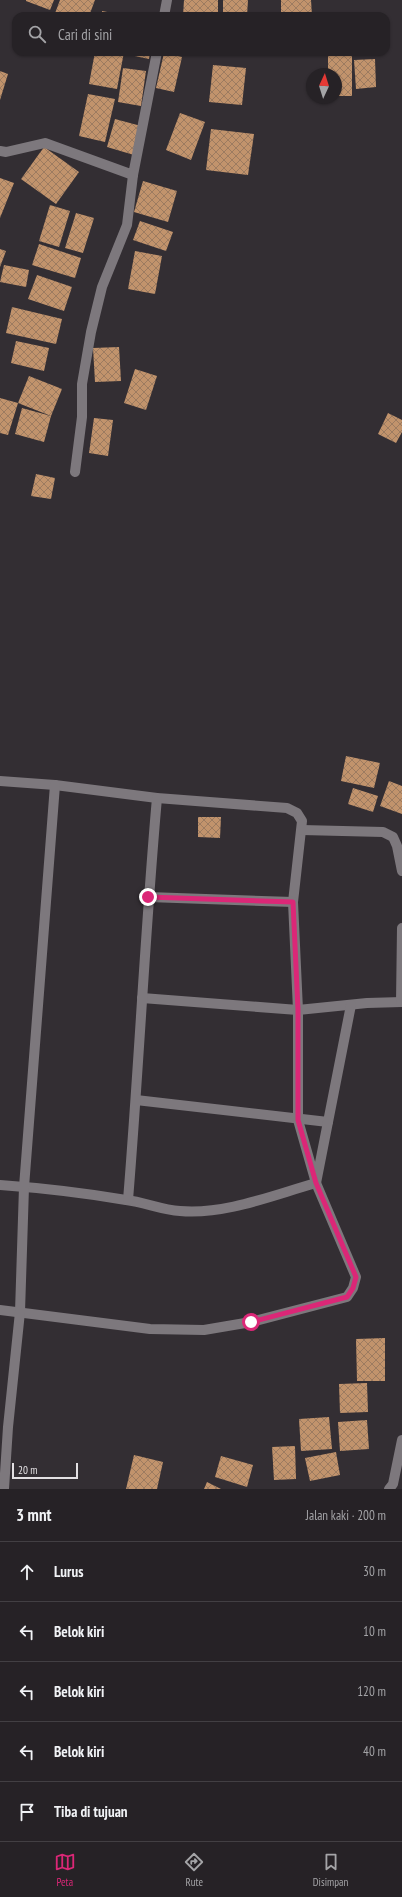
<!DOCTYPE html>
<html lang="id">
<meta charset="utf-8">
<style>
body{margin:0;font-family:"PT Sans Narrow",sans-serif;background:#2e2a2e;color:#f1f3f6}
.compass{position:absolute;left:306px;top:68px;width:36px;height:36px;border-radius:50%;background:#262226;box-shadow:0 1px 3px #0004;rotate:4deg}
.scale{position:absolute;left:12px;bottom:10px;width:66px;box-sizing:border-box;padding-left:4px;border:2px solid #e3e0e3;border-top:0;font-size:11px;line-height:14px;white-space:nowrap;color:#e3e0e3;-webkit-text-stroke:3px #332e33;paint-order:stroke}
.stop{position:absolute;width:12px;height:12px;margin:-9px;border:3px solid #db2777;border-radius:50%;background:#fff}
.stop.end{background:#db2777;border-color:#fff;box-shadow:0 1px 4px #0008}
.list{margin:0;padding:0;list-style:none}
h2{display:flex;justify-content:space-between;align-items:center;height:52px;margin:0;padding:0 16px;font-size:17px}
h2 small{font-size:13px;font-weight:400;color:#a4a4a7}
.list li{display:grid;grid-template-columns:26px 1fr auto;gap:12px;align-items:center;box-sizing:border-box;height:60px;padding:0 16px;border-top:1px solid #423f43}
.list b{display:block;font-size:15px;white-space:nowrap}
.list em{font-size:13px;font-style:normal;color:#a4a4a7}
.icon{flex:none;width:22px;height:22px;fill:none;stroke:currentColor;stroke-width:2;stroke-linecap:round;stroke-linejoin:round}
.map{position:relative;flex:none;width:402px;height:1489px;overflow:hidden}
.search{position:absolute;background:#262226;box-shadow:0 1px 3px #0004;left:12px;right:12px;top:12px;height:44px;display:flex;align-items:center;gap:10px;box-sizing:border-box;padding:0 14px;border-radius:12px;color:#a4a4a7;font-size:15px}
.sheet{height:352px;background:#262226}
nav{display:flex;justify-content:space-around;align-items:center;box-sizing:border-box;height:56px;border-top:1px solid #423f43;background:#262226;font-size:11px;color:#a4a4a7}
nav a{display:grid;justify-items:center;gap:2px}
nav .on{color:#db2777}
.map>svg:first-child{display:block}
.building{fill:url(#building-cross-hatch)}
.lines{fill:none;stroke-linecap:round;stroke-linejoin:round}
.minor{stroke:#7d787d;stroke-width:10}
.route{stroke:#db2777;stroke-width:5}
</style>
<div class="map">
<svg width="402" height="1489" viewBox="0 0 402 1489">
<defs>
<pattern id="building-cross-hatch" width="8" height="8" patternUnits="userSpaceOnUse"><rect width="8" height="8" fill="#c1936c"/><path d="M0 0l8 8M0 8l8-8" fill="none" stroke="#9c7b60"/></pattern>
</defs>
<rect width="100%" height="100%" fill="#332e33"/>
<g class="building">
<path d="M26,0H54L50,10L26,1Z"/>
<path d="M60,0H95L89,16H54Z"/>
<path d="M184,0H218V16H183Z"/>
<path d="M223,0H248L247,16H223Z"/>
<path d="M281,0H311L312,16H281Z"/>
<path d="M102,11L123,15V16H102Z"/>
<path d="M95,52H124L117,89L89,84Z"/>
<path d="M125,52H150L149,59L125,54Z"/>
<path d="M328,52H352V96H336V74H328Z"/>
<path d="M164,53L182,57L174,92L156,88Z"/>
<path d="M375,59L376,87L356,89L354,60Z"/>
<path d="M213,65L246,68L242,105L209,102Z"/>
<path d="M123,68L146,71L141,106L118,102Z"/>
<path d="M0,71L8,74L0,100Z"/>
<path d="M88,94L115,99L105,142L79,136Z"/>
<path d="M180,113L205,122L191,160L166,150Z"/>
<path d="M115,119L141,126L134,155L107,147Z"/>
<path d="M211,129L254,134L248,175L206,170Z"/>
<path d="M44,147L79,172L56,204L21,179Z"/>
<path d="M0,178L14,183L0,218Z"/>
<path d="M143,181L177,191L168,222L134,212Z"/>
<path d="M50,205L70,211L59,247L39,241Z"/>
<path d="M76,213L94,218L83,253L65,248Z"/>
<path d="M140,221L173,232L166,251L133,240Z"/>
<path d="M39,244L81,258L75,278L32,265Z"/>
<path d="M0,249L6,251L0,267Z"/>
<path d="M135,251L162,256L155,294L128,289Z"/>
<path d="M4,265L29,270L26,287L0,282Z"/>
<path d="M37,275L72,287L64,311L28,299Z"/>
<path d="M12,307L62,319L56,344L6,333Z"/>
<path d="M16,341L49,348L44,371L11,363Z"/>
<path d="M119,347L121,381L95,382L93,348Z"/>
<path d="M135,369L157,376L146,410L124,403Z"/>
<path d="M29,376L62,389L51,416L18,403Z"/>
<path d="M0,398L18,403L8,435L0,433Z"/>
<path d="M22,408L51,416L44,442L15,434Z"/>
<path d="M388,413L402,420V432L396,443L378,434Z"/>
<path d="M94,418L113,420L108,456L89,453Z"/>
<path d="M36,474L55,478L51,499L31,496Z"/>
<path d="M346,756L380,763L374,788L341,781Z"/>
<path d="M389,781L402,786V814L380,806Z"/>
<path d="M353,788L378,796L373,812L348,804Z"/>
<path d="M198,817H221L220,838L198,837Z"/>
<path d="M385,1338V1381H357L356,1339Z"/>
<path d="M367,1383L368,1412L340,1413L339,1384Z"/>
<path d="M329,1417L332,1449L301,1451L299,1419Z"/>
<path d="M367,1420L369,1449L340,1451L338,1422Z"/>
<path d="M295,1446L296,1479L274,1480L272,1447Z"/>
<path d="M336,1452L340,1475L310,1481L305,1458Z"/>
<path d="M134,1455L163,1462L157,1489H126Z"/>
<path d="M221,1456L253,1465L247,1487L215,1477Z"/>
<path d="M207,1482L221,1489H204Z"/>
</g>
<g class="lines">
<g class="minor">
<path d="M164,16L167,0"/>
<path d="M0,151L6,152L45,143L133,175L157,52"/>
<path d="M75,472L82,417V384L91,332L102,287L127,225L133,175"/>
<path d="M0,781L55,785L157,798L287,808L297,813L302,821L293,902L298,1010V1120L316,1183L356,1277L353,1288L347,1297L251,1322L204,1330L150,1329L0,1310"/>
<path d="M302,830L383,832L393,837L397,846L402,871"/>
<path d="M148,897L293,902"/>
<path d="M142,998L298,1010L367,1003L402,1002"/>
<path d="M401,1002L402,928"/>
<path d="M136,1100L328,1122"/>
<path d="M0,1185C42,1188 85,1193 126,1200C144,1202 162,1210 180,1211C225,1215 273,1195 316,1183L351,1005"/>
<path d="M128,1200C139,1066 145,932 157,798"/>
<path d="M4,1489L8,1427L20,1312L24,1187L55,785"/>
<path d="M389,1489L393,1484L402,1440"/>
</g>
</g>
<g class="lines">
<path class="route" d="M148,897L293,902L298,1010V1120L316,1183L356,1277L353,1288L347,1297L251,1322"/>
</g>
</svg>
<svg class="compass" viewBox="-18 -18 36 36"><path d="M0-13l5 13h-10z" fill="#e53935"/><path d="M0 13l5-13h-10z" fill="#a4a4a7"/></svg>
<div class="scale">20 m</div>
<div class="stop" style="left:251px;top:1322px"></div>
<div class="stop end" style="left:148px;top:897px"></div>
<div class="search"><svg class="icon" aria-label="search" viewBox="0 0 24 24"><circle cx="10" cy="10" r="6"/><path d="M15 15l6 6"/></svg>Cari di sini</div>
</div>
<section class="sheet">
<h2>3 mnt<small>Jalan kaki · 200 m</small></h2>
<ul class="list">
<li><svg class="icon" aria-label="ahead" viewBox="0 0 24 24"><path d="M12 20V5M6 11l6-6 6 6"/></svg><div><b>Lurus</b></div><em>30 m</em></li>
<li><svg class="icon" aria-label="left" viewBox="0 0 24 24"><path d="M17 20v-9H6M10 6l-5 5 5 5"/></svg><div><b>Belok kiri</b></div><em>10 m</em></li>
<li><svg class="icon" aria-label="left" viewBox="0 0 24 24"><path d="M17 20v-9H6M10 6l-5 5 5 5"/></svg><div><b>Belok kiri</b></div><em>120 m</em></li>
<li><svg class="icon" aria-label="left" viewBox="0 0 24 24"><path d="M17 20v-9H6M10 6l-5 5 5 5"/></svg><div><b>Belok kiri</b></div><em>40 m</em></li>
<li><svg class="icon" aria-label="arrive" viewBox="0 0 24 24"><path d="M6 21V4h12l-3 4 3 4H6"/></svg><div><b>Tiba di tujuan</b></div></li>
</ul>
</section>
<nav>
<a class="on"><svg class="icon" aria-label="map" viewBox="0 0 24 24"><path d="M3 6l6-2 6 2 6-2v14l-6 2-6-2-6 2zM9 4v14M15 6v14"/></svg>Peta</a>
<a><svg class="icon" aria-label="directions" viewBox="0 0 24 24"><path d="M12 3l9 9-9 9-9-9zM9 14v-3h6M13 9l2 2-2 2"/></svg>Rute</a>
<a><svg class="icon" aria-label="saved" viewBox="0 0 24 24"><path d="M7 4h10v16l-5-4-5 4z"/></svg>Disimpan</a>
</nav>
